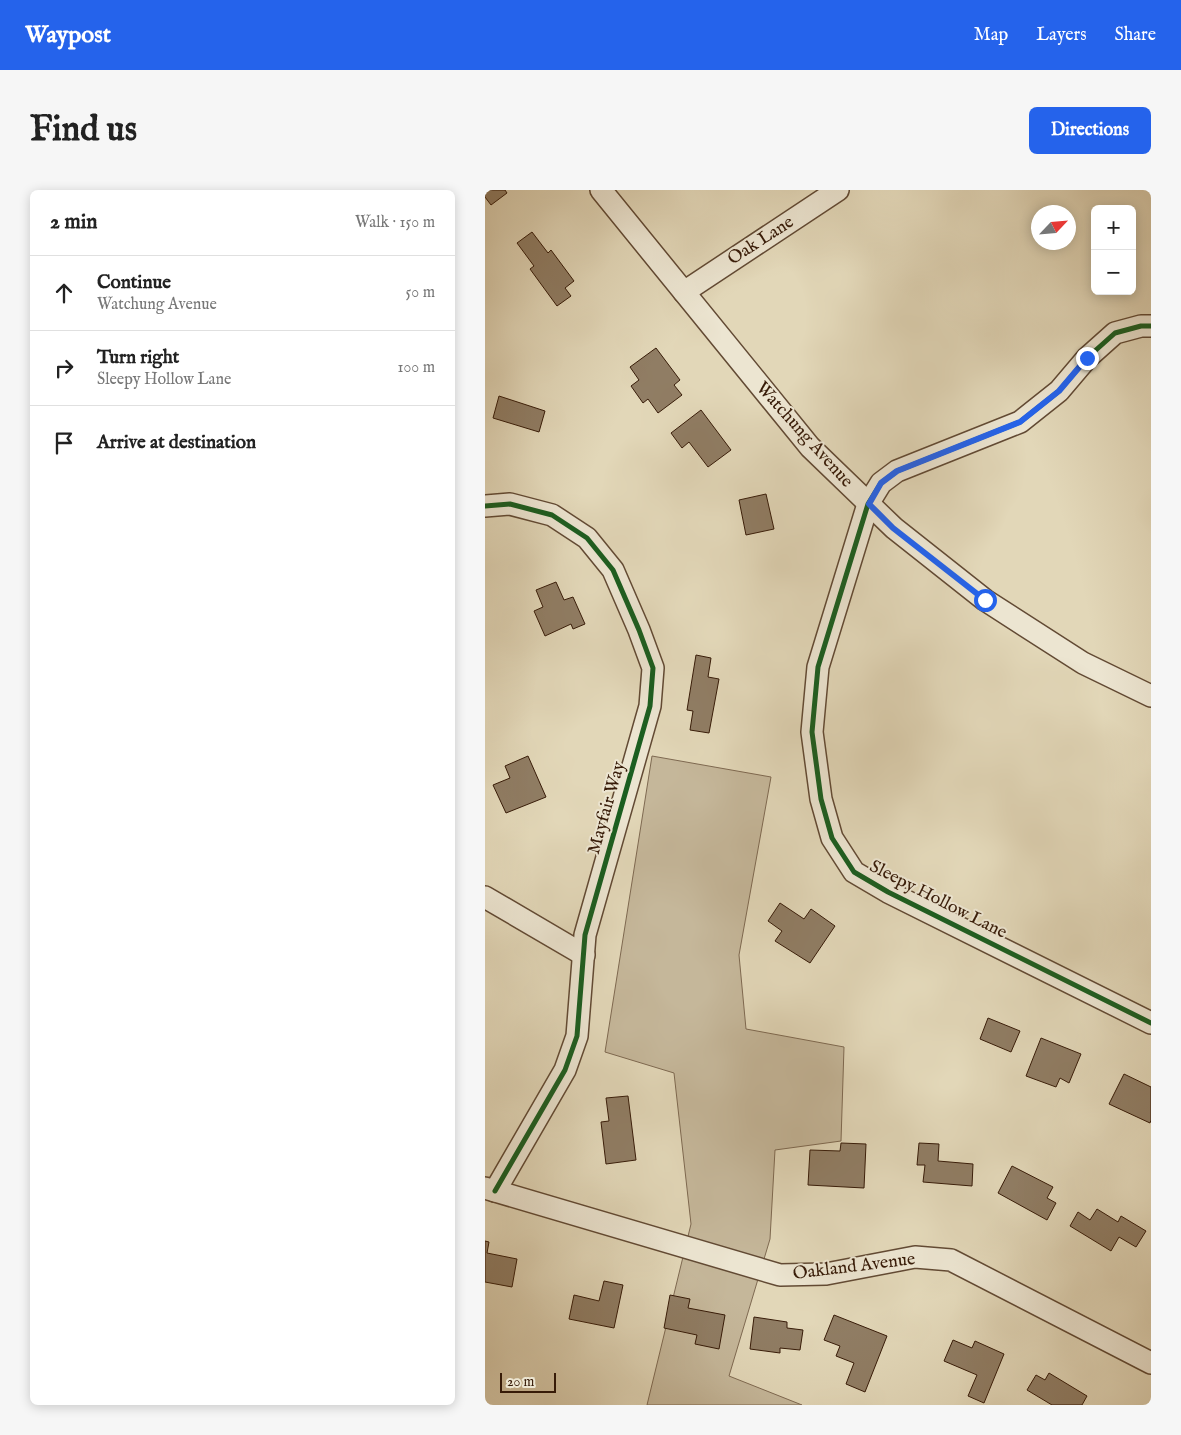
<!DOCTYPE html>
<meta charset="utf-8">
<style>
body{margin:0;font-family:"IM FELL English",serif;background:#f6f6f6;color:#222}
.controls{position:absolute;right:15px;top:15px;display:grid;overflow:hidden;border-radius:8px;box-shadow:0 2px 12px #0003}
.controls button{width:45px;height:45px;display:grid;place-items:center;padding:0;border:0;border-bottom:1px solid #e0e0e0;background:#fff;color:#222;font:25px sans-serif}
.compass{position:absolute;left:546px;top:15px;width:45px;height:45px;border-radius:50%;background:#fff;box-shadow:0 2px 12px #0003;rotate:64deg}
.scale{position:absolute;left:15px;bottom:12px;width:56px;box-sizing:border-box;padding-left:5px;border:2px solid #371b08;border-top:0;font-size:14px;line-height:18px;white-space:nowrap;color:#371b08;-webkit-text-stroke:4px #ece5d1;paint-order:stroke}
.stop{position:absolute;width:15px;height:15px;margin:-11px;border:4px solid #2563eb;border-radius:50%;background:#fff}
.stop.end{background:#2563eb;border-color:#fff;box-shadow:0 1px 5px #0008}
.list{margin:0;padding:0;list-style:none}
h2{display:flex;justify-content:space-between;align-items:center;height:65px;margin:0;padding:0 20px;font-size:21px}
h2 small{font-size:16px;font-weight:400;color:#767676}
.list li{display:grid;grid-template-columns:32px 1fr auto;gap:15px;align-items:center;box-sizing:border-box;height:75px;padding:0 20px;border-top:1px solid #e0e0e0}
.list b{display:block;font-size:19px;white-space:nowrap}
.list p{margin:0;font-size:16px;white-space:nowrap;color:#767676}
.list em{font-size:16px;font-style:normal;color:#767676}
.icon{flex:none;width:28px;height:28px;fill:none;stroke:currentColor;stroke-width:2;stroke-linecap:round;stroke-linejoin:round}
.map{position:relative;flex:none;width:666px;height:1215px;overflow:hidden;border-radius:8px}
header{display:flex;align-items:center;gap:30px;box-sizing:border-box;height:70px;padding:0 25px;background:#2563eb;color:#fff}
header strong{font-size:24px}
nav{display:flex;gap:28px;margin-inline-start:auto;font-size:18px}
.intro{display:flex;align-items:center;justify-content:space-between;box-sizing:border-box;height:120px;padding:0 30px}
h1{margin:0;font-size:35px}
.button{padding:12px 22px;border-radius:8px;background:#2563eb;color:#fff;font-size:18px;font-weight:700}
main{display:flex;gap:30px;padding:0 30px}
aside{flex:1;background:#fff;border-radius:8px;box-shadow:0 2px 12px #0003}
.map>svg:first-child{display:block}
.green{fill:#c5b79a;stroke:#7e6951}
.building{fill:#907d64;stroke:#371b08}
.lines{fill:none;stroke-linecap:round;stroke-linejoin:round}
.minor-casing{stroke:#624a34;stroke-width:24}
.minor{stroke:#ece5d1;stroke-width:21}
.cycleway-casing{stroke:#ece5d1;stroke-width:8}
.cycleway{stroke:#1b5e20;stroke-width:5}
.route{stroke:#2563eb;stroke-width:6}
.labels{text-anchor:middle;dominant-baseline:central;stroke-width:4;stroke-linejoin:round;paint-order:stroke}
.street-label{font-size:18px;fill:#371b08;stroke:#ece5d1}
</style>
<header>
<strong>Waypost</strong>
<nav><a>Map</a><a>Layers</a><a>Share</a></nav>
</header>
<div class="intro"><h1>Find us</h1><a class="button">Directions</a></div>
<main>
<aside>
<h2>2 min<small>Walk · 150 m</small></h2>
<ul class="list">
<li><svg class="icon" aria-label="ahead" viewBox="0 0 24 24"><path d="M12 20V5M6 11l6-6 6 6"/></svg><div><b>Continue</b><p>Watchung Avenue</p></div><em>50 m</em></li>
<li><svg class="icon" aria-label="right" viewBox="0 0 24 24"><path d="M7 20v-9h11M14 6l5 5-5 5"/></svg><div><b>Turn right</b><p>Sleepy Hollow Lane</p></div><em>100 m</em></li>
<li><svg class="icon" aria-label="arrive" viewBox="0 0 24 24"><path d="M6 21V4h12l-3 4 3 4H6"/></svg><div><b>Arrive at destination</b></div></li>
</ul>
</aside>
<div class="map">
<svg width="666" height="1215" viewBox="0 0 666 1215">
<rect width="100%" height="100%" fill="#e2d7b8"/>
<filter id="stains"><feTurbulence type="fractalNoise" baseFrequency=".004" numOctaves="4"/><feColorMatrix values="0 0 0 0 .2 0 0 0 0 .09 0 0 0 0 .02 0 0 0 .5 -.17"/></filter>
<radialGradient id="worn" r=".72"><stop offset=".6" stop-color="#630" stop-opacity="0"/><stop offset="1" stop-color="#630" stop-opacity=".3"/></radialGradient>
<path class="green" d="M167,566L286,587L254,765L261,839L359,857L356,951L290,960L285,1049L244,1186L317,1215H162L206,1034L189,883L120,862Z"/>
<g class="building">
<path d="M0,0H20L22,3L6,15L0,7Z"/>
<path d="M47,42L63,63L66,60L89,91L80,98L86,106L72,116L45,79L49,76L32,53Z"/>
<path d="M171,158L195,190L189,195L197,205L173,223L163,209L158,213L146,196L154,190L145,177Z"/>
<path d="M14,206L60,221L54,242L8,228Z"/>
<path d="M216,220L246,260L223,277L204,252L197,258L186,243Z"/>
<path d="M281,304L289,339L261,345L254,310Z"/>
<path d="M71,392L79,410L88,407L100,434L88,439L86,434L60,446L49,421L58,417L51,400Z"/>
<path d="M211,465L226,468L223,487L234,489L224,543L205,540L208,521L202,520Z"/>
<path d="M43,566L61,607L21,623L8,595L25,588L20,576Z"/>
<path d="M295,713L319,729L326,719L350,736L325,773L290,751L297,741L283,731Z"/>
<path d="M503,828L535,841L526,862L495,849Z"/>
<path d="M556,848L596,864L584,893L575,888L571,897L541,886Z"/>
<path d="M639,884L666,897V930L665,933L624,914Z"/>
<path d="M143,906L151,970L121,974L116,932L124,931L121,908Z"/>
<path d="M356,953L381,954L379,998L323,995L325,960L355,961Z"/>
<path d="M434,953L454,954L453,971L488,974L487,996L438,992L440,975H432Z"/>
<path d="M527,976L568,997L562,1008L571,1013L562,1030L513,1003Z"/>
<path d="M612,1019L633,1032L636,1026L661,1041L651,1057L634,1047L626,1061L585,1036L593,1022L605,1030Z"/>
<path d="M0,1051L4,1052L2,1063L32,1069L27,1097L0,1092Z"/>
<path d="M119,1091L138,1095L129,1138L84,1129L89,1105L114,1111Z"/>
<path d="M185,1105L205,1109L203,1118L240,1125L234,1159L210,1154L212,1145L179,1138Z"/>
<path d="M349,1125L402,1146L380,1202L361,1194L369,1173L351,1166L355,1156L339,1150Z"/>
<path d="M269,1127L302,1132V1138L318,1140L315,1160L295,1158V1163L265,1159Z"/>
<path d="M468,1150L487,1158L490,1151L519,1164L499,1213L483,1206L492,1185L459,1171Z"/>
<path d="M564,1183L602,1206L597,1215H567L542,1200L551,1185L560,1190Z"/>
</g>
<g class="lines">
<defs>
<g id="minor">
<path d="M116,0L325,257L409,338L500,410L598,473L666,506"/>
<path d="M199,102L353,0"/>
<path d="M666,136H656L630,143L602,168L574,201L535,232L412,281L396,293L383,314L333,477L327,542L336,609L347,648L369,682L403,702L666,833"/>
<path d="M0,316L25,314L67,325L102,348L128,380L154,440L168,478L165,516L100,745L92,846L80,880L10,1001"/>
<path d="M0,707L99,765"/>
<path d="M0,998L295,1085L341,1084L430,1067L466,1070L666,1173"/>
</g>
</defs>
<use href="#minor" class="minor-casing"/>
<use href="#minor" class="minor"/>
<defs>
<g id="cycleway">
<path d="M666,136H656L630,143L602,168L574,201L535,232L412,281L396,293L383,314L333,477L327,542L336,609L347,648L369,682L403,702L666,833"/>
<path d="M0,316L25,314L67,325L102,348L128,380L154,440L168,478L165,516L100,745L92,846L80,880L10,1001"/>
</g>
</defs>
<use href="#cycleway" class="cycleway-casing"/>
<use href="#cycleway" class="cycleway"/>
</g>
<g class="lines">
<path class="route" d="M500,410L408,338L384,314L396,293L412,281L535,232L574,201L602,168"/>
</g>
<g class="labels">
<g class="street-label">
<text transform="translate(276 51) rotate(-33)">Oak Lane</text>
<text transform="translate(319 245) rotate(48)">Watchung Avenue</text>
<text transform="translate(122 618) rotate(-74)">Mayfair Way</text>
<text transform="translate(453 710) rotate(27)">Sleepy Hollow Lane</text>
<text transform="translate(369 1077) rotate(-7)">Oakland Avenue</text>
</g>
</g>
<rect width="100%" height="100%" filter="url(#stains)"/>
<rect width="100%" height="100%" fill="url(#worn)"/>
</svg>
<div class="controls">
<button>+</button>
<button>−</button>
</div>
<svg class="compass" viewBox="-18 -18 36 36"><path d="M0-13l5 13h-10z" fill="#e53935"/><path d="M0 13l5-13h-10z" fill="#767676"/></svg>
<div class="scale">20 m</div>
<div class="stop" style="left:500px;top:410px"></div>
<div class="stop end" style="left:602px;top:168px"></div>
</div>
</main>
